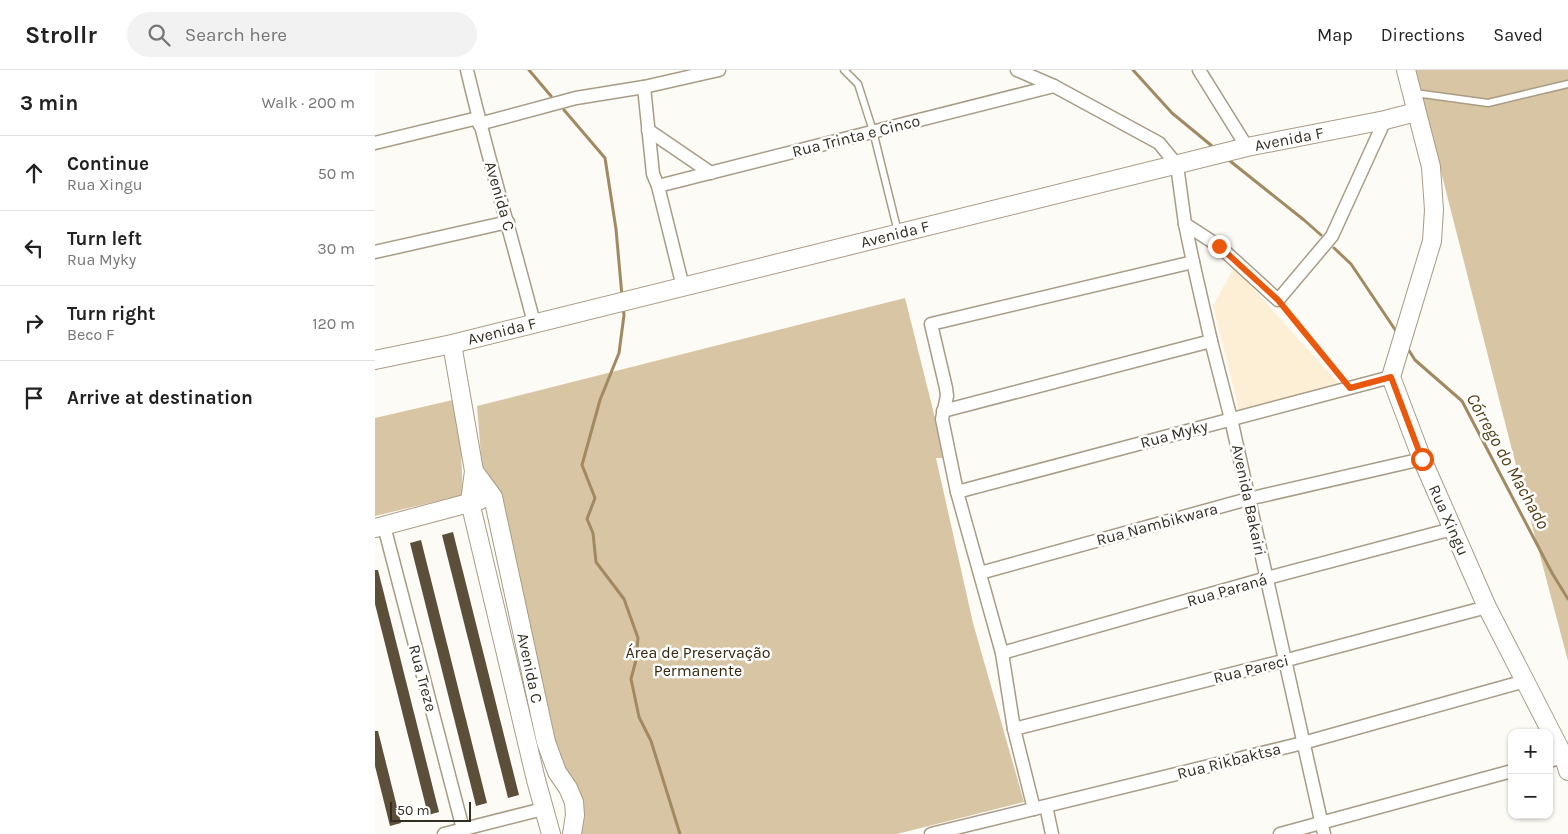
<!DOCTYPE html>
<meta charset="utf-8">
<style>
body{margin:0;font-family:Karla,sans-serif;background:#f2f2f2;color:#222}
.controls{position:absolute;right:15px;bottom:15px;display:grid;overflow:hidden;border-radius:10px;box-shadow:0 1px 4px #0004}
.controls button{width:45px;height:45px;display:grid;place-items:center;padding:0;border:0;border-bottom:1px solid #e0e0e0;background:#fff;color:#222;font:25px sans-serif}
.scale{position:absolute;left:15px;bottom:12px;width:81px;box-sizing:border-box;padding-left:5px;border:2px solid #332e24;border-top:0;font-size:14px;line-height:18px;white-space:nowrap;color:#332e24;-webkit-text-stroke:4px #fff;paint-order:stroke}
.stop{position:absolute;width:15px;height:15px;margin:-11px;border:4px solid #ea580c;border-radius:50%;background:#fff}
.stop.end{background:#ea580c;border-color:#fff;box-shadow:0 1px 5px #0008}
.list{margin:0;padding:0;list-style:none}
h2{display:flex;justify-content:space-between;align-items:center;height:65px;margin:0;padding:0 20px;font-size:21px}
h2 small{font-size:16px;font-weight:400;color:#767676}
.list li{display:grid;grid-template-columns:32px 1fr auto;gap:15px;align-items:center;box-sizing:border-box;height:75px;padding:0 20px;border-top:1px solid #e0e0e0}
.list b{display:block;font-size:19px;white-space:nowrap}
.list p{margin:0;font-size:16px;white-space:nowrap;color:#767676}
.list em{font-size:16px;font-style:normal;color:#767676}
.icon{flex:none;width:28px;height:28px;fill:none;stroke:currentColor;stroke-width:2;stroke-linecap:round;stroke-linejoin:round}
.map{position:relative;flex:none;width:1193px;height:764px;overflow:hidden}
header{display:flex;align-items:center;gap:30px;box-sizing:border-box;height:70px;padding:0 25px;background:#fff;border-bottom:1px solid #e0e0e0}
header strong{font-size:24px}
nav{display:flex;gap:28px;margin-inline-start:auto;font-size:18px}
.search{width:350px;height:45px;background:#f2f2f2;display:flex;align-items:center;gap:12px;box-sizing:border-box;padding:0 18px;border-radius:28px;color:#767676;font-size:19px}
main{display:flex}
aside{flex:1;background:#fff}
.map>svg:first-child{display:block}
.built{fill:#fdefd6}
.green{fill:#d8c5a4}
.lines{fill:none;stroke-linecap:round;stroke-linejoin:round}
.stream{stroke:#a18a61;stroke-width:3}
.building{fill:#5b4f3a}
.lane-casing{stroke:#a99c85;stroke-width:9}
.street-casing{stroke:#a99c85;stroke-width:15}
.secondary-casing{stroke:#a99c85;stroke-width:20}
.path{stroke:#9a978f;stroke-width:2;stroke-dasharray:2.5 2.5;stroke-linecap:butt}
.lane{stroke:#fff;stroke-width:6}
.street{stroke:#fff;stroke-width:12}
.secondary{stroke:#fff;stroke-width:18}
.route{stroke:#ea580c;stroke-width:6}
.labels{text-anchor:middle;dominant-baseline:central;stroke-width:5;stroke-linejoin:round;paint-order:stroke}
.street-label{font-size:16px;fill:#332e24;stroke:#fff}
.park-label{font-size:16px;fill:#35280f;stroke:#fff}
.water-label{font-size:18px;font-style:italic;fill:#533e12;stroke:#fff}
</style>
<header>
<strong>Strollr</strong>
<div class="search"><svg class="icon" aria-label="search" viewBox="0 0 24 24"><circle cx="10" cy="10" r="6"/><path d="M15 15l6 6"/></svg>Search here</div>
<nav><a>Map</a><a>Directions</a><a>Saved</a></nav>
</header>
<main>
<aside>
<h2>3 min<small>Walk · 200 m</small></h2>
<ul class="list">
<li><svg class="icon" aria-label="ahead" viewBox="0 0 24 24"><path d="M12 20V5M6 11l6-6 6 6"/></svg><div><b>Continue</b><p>Rua Xingu</p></div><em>50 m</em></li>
<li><svg class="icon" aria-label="left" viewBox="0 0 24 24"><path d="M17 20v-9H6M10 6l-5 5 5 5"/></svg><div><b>Turn left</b><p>Rua Myky</p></div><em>30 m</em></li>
<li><svg class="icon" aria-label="right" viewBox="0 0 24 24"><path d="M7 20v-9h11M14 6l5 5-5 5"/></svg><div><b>Turn right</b><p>Beco F</p></div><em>120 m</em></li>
<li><svg class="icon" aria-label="arrive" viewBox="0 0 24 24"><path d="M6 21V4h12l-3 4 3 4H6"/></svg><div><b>Arrive at destination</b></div></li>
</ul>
</aside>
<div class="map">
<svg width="1193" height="764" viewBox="0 0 1193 764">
<rect width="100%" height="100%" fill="#fdfbf6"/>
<path class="built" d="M859,197L902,245L966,316L865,343L838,236Z"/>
<g class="green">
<path d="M1040,0H1193V591L1136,376Z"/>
<path d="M530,228L570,388H561L598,553L649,732L522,764H206L208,728L184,692L107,398L102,336Z"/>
<path d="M82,329L84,340L88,425L0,446V348Z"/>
</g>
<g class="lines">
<g class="stream">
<path d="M154,0L176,26"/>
<path d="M758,0L797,43L837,76"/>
<path d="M189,40L230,88L241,159L247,226"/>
<path d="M855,91L929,150L946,165"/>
<path d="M959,178L976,194L1021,261"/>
<path d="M248,237L249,245L244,283L225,330L207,395L220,428L212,449L218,463L221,492L249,529L263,568L261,590L256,609L264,647L276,671L305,764"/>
<path d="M1033,279L1040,290L1087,331L1177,503L1193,529"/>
</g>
</g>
<g class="building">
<path d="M78,462L144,725L133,728L67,465Z"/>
<path d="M46,470L112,733L101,736L35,473Z"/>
<path d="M0,500H3L64,742L53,745L0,534Z"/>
<path d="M0,661H3L26,753L15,756L0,696Z"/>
</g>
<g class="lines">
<defs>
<g id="lane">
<path d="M469,0L483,14L498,61L523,162"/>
<path d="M1040,23L1113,33L1193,14"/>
</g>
<g id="street">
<path d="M92,0C112,85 137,168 159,253"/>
<path d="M642,0L679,16L784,73L802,95L810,154L818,192L836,271L856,349L949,764"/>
<path d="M824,0L872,77"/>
<path d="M269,17L278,104L283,116L308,217"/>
<path d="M104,54L201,28L269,17L344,0"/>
<path d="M273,60L336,103"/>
<path d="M0,73L103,48"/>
<path d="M283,116L679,16"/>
<path d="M810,154L844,176L903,230L957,166L1010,50"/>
<path d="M0,182L133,152"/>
<path d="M568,341L836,271"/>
<path d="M582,422L1016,307"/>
<path d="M9,456L88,759"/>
<path d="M605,503L873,429L1047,389"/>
<path d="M627,583L892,508L1077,459"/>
<path d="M639,659L912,590L1112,537"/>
<path d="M1174,691L1189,687"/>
<path d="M671,736L677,764"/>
<path d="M659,739L639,659L627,583L582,422L567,349L572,326L571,318L556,254L818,192"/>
<path d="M69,764L168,739"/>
<path d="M556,764L928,673L1150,611"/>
<path d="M905,764L1137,701"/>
</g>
<g id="secondary">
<path d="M1031,0L1056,97L1059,140L1057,171L1016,307L1047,389L1112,537L1189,687L1193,701"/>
<path d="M77,274L99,401L95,432L161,710L176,764"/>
<path d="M0,290L77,274L872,77L1010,50L1041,42"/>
<path d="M99,401L118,427L171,672L182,702L193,718L199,732L200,745L197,764"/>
<path d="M0,458L105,430"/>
</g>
</defs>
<use href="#lane" class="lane-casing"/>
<use href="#street" class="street-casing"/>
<use href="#secondary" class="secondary-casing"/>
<path class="path" d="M910,238L967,308"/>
<use href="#lane" class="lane"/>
<use href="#street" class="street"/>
<use href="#secondary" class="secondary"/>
</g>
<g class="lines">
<path class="route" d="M844,176L903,230L975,318L1016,307L1047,389"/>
</g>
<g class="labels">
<g class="street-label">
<text transform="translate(481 66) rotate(-14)">Rua Trinta e Cinco</text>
<text transform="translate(914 69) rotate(-11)">Avenida F</text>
<text transform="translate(125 126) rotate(74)">Avenida C</text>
<text transform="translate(520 164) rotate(-14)">Avenida F</text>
<text transform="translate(127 261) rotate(-14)">Avenida F</text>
<text transform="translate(799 364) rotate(-15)">Rua Myky</text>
<text transform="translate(874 430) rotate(78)">Avenida Bakairi</text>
<text transform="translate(1074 450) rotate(66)">Rua Xingu</text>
<text transform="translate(782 454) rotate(-15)">Rua Nambikwara</text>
<text transform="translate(852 520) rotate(-16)">Rua Paraná</text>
<text transform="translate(155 598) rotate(78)">Avenida C</text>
<text transform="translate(876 599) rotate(-14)">Rua Pareci</text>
<text transform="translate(48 608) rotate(75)">Rua Treze</text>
<text transform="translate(854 691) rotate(-14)">Rua Rikbaktsa</text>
</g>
<g class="park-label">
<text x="323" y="582">Área de Preservação<tspan x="323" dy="18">Permanente</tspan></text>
</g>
<g class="water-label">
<text transform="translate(1133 391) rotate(61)">Córrego do Machado</text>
</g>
</g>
</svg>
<div class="controls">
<button>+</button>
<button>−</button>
</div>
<div class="scale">50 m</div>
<div class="stop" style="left:1047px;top:389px"></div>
<div class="stop end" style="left:844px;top:176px"></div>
</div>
</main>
